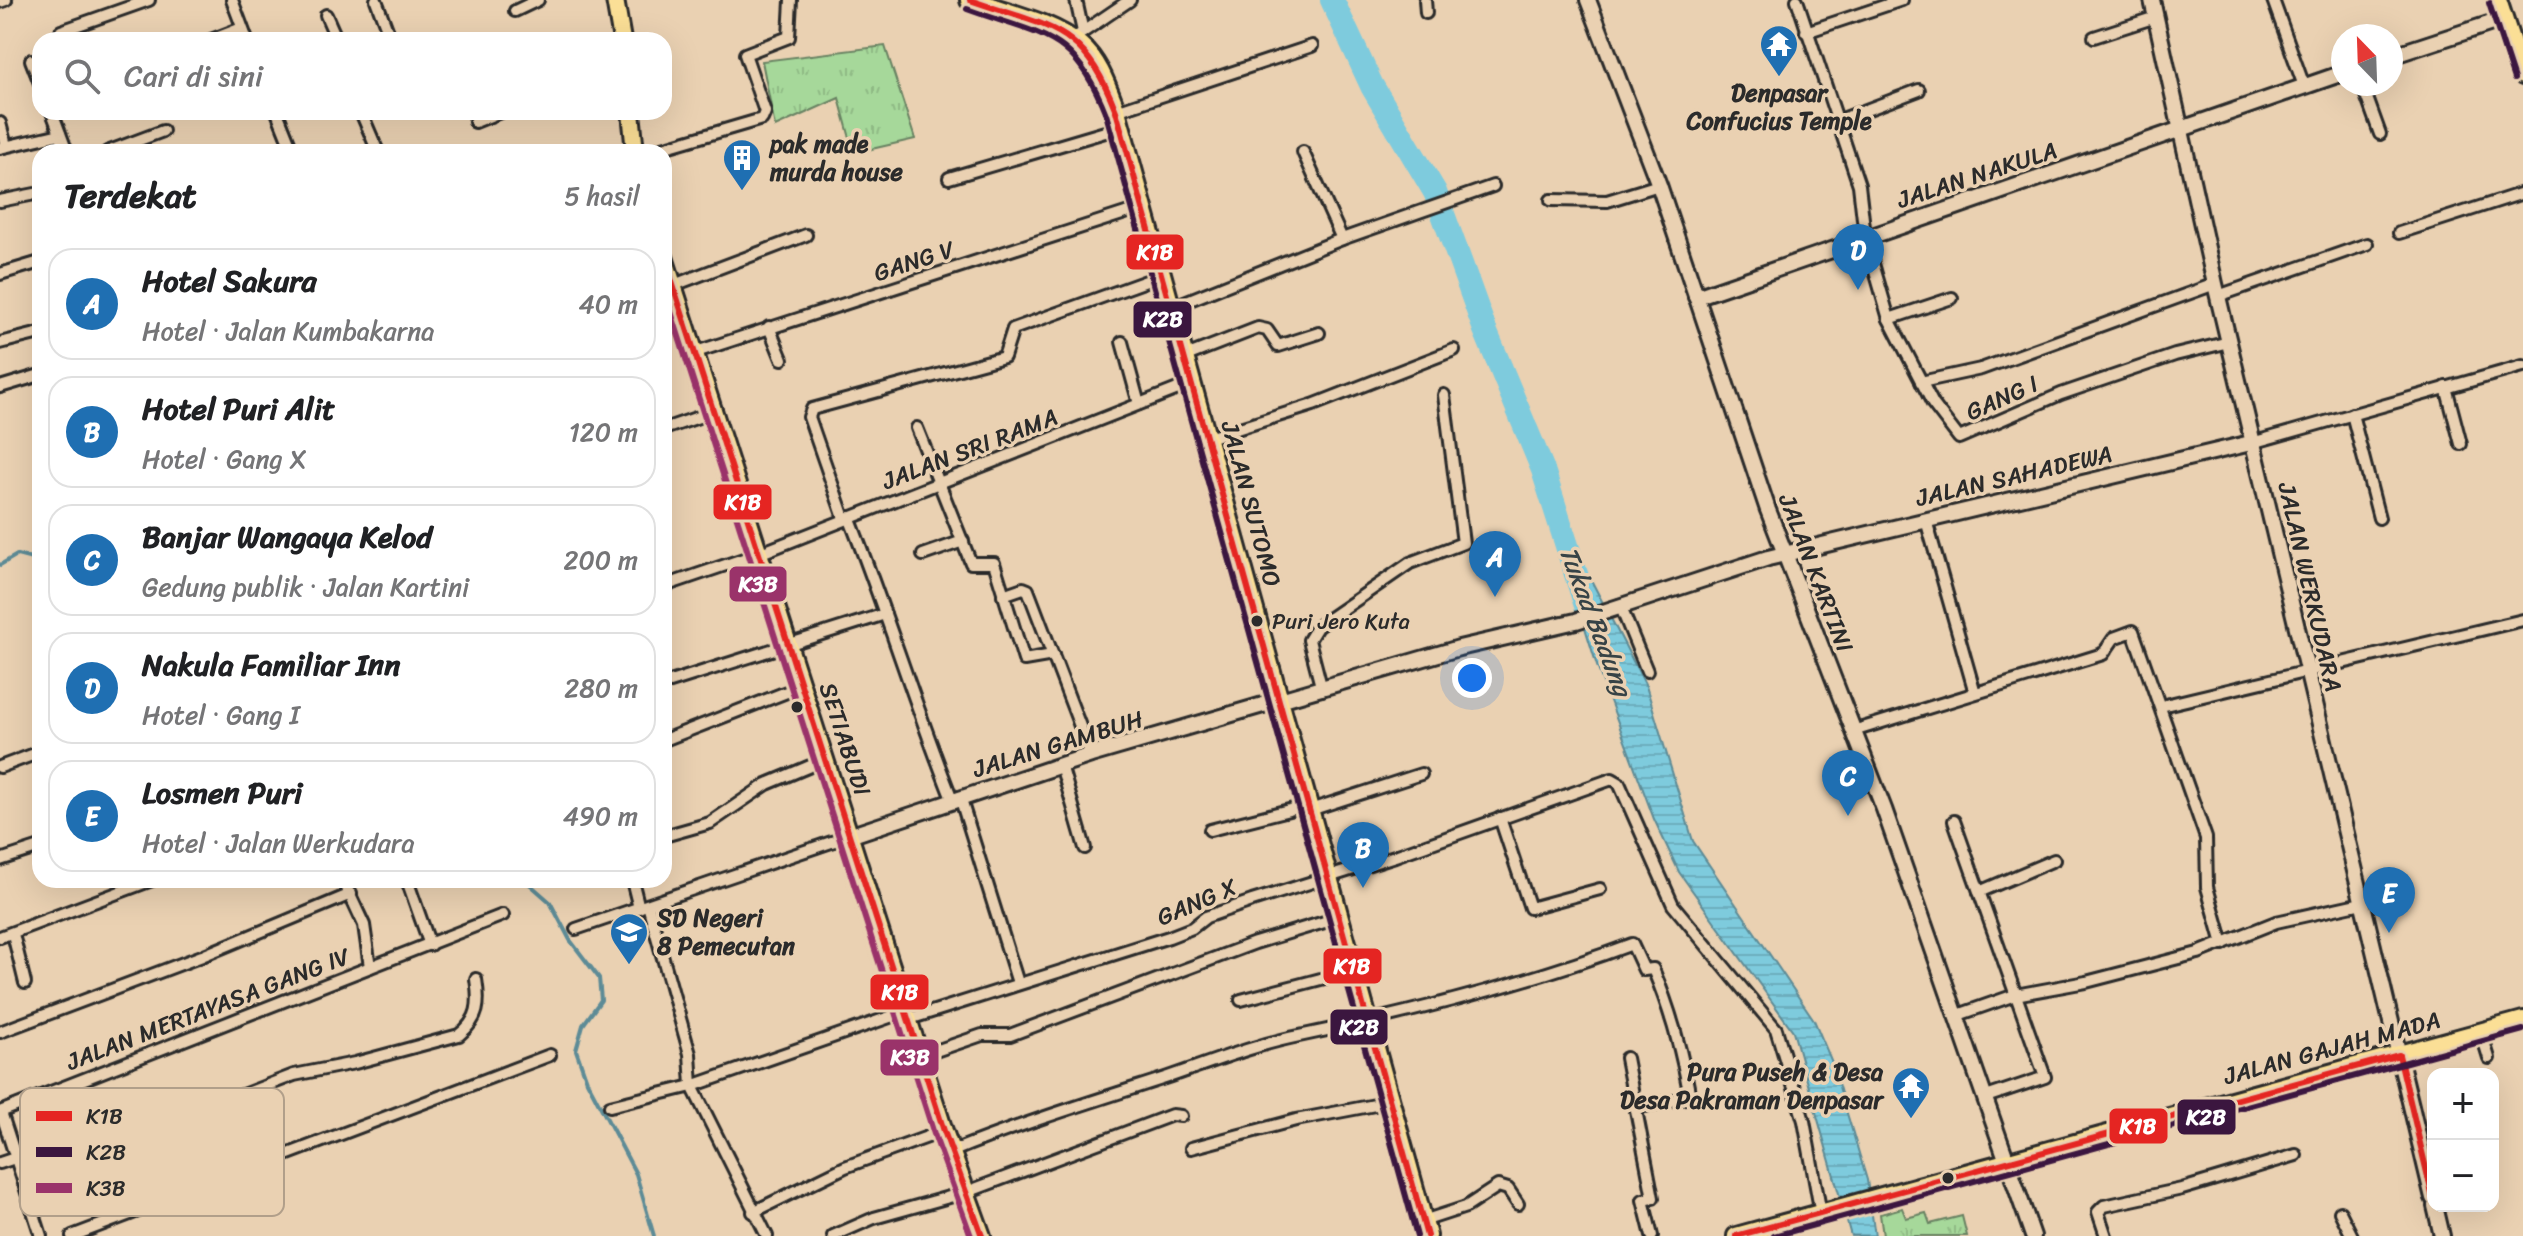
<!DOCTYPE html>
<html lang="id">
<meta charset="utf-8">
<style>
body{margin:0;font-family:Sriracha,sans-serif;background:#f2f2f2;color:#202124}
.controls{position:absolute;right:24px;bottom:24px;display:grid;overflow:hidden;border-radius:16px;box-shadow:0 8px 32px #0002}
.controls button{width:72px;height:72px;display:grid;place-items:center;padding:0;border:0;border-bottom:2px solid #e0e0e0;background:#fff;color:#202124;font:40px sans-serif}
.compass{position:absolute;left:2331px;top:24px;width:72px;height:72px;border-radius:50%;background:#fff;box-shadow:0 8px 32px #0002;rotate:337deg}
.you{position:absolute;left:1472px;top:678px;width:28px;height:28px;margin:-20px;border:6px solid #fff;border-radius:50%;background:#1a73e8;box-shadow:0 0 0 12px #1a73e833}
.badge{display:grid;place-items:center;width:52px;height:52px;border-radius:50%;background:#1f6fb2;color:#fff;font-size:26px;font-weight:700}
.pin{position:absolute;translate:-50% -66px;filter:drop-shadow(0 2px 4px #0008)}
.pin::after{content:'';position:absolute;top:42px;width:28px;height:24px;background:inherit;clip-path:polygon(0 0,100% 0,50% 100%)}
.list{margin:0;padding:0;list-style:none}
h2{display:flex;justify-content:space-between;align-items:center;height:104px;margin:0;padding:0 32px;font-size:34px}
h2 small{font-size:26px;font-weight:400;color:#757577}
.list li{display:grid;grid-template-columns:52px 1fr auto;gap:24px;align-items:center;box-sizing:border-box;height:112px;margin:0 16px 16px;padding:0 16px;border:2px solid #e0e0e0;border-radius:24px}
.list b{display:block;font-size:30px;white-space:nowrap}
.list p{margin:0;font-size:26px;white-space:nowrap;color:#757577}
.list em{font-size:26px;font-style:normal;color:#757577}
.icon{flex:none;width:44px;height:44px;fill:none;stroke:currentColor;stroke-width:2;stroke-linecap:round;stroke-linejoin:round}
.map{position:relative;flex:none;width:2523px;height:1236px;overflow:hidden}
.search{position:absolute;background:#fff;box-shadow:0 8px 32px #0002;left:32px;top:32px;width:640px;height:88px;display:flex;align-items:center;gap:20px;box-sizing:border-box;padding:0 28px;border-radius:24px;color:#757577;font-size:30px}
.panel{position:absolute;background:#fff;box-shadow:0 8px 32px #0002;left:32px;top:144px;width:640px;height:744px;border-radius:24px}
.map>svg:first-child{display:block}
.grass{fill:url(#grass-tufts);stroke:#688262;stroke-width:2}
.water{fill:url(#water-rules);stroke:#5d8b96;stroke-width:2}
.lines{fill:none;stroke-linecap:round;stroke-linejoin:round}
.stream{stroke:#5d8b96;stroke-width:4}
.river{stroke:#7ecbdd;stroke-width:24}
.street-casing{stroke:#2b2b2b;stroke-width:16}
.secondary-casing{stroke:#2b2b2b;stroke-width:20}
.primary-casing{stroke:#2b2b2b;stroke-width:22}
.highway-casing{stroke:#2b2b2b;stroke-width:24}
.street{stroke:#ead1b2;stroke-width:10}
.secondary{stroke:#ead1b2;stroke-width:14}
.primary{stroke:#fbdf96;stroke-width:16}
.highway{stroke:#fbdf96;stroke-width:18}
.bus-1-casing{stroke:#ead1b2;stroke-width:12}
.bus-2-casing{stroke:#ead1b2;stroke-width:12}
.bus-3-casing{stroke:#ead1b2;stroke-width:12}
.bus-1{stroke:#e52522;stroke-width:6}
.bus-2{stroke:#3b163f;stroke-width:6}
.bus-3{stroke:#9a336a;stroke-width:6}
.bus-dot{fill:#2b2b2b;stroke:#ead1b2;stroke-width:3}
.labels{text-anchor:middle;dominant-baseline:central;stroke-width:7;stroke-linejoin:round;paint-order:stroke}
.bus-label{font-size:22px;fill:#2b2b2b;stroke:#ead1b2;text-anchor:start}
.poi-label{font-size:24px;font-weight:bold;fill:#2b2b2b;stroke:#ead1b2;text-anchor:start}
.street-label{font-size:24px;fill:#2b2b2b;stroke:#ead1b2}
.water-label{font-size:26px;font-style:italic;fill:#374346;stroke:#ead1b2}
.key{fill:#ead1b2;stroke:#b19f8a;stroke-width:2}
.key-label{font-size:22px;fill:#2b2b2b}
.line-badge{stroke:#ead1b2;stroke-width:3}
.badge-label{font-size:22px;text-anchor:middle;font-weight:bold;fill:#fff}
</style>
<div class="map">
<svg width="2523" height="1236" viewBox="0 0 2523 1236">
<defs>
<pattern id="grass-tufts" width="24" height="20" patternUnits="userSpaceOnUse" patternTransform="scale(2)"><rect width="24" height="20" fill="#a6d89a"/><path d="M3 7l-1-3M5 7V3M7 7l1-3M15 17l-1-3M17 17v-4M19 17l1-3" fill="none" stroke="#8fba85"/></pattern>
<pattern id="water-rules" width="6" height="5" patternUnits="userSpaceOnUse" patternTransform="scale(2)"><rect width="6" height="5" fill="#7ecbdd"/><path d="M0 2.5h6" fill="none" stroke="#6daebe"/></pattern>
</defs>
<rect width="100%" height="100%" fill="#ead1b2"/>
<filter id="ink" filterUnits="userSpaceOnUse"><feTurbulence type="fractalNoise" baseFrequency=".0125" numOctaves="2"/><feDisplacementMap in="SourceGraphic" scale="16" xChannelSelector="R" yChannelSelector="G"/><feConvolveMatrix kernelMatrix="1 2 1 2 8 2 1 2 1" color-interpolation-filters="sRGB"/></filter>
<g filter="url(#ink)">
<g class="grass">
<path d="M885,46L915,139L854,153L839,98L775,127L762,61Z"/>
<path d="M1902,1208L1906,1218L1926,1213L1930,1224L1962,1216L1967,1236H1883L1880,1214Z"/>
</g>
<path class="water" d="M1590,578L1646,686L1693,841L1814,1020L1831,1060L1867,1180L1875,1236H1851L1793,1031L1679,872L1654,819L1597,666L1571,583Z"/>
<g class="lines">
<g class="stream">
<path d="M0,565L17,555L40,561"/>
<path d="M525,880L550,902L570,940L599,978L601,1000L583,1025L576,1050L587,1081L636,1174L654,1236"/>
</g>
<path class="river" d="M1332,0L1372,86L1435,192L1485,330L1543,470L1588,612"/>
<defs>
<g id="street">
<path d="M232,0L247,40"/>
<path d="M376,0L391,40"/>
<path d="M1076,0L1083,32L1079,35"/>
<path d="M1425,0L1426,13"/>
<path d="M1797,0L1859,185L1865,236L1889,319L1933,404L1959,438L2061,394L2175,355L2229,342"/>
<path d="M2273,0L2304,86"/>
<path d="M0,2L6,0"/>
<path d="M515,11L538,0"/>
<path d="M326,15L337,40"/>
<path d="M61,31L149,0"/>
<path d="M1083,32L1130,0"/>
<path d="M1806,32L1902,0"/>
<path d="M2094,37L2156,17"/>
<path d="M211,40L242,28"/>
<path d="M31,60L40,83"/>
<path d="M2362,84L2380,134"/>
<path d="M1116,111L1312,46"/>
<path d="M52,112L67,152"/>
<path d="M277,112L293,152"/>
<path d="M361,112L378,152"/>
<path d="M1837,121L1919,90"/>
<path d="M475,122L500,112"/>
<path d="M0,123L6,146"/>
<path d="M0,148L60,134"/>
<path d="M107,152L163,131"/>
<path d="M649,152L762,119L765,112L745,54L789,37L791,0"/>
<path d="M1303,152L1342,239"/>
<path d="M949,178L1122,127"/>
<path d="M1551,200L1607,201L1659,185"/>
<path d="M0,201L40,193"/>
<path d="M2399,233L2523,193"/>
<path d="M0,274L40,262"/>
<path d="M674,285L806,235"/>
<path d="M2218,296L2367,244"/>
<path d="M1172,307L1342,239L1493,186"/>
<path d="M1889,319L1952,298"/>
<path d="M769,327L782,359"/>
<path d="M1122,342L1139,404"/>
<path d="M0,343L40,333"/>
<path d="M696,352L1144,207"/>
<path d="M1186,356L1258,328L1267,330L1278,346L1319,333"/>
<path d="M1921,382L1981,369L2215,284"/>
<path d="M0,387L40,375"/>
<path d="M2446,387L2461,444"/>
<path d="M2352,414L2379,518"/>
<path d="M917,428L971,563H994L1024,660L1053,655"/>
<path d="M664,429L716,411"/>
<path d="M1208,438L1313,405L1454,350"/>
<path d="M2255,442L2523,366"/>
<path d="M849,517C886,610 915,706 952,799"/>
<path d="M844,518L809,417L812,409L1004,357L1013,329L1163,275"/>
<path d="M1926,520L1975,693"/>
<path d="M923,555L963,541"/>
<path d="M664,586L761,553L1193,383"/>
<path d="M1003,595L1023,588L1028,590L1091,755"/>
<path d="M1620,605L1647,671"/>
<path d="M664,684L885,614"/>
<path d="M1322,690L1309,640L1317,627L1410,563L1463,543L1444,395"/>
<path d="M2161,706L2523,620"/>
<path d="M1853,731L2103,654L2114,638L2133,631L2206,838L2207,887L2223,944"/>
<path d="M664,740L802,686"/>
<path d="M1061,765L1085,848"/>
<path d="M0,767L40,752"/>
<path d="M960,797L1018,983"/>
<path d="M1310,810L1421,774"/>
<path d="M1500,818L1530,908L1600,889"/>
<path d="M1954,821L2045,1077L1986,1097"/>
<path d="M1210,830L1309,805"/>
<path d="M664,836L710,823L767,784L827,759"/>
<path d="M0,860L40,847"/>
<path d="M343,880L364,925L370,967"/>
<path d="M407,880L430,945"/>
<path d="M632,880L639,908"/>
<path d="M1979,892L2054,860"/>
<path d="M648,905L690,1054L692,1086L907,1011"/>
<path d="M576,929L852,835"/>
<path d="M13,934L25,983"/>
<path d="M0,937L152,880"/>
<path d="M1241,1000L1355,970"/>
<path d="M1958,1015L2015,995L2086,982L2198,953L2276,922L2362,903"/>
<path d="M909,1019L1169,937L1192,928L1206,917L1252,901L1395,856L1612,779L1619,783L1673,905L1776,1029L1804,1121L1821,1214"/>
<path d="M0,1032L202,956L351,894"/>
<path d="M2481,1032L2489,1058"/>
<path d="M921,1056L982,1035H1010L1255,943L1341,917"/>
<path d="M1626,1058L1653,1198L1643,1200L1652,1236"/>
<path d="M610,1106L692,1086L767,1236"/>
<path d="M0,1112L503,915"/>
<path d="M1,1112L41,1236"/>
<path d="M1191,1148L1296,1120L1391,1102"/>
<path d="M953,1151C1022,1123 1094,1101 1165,1078C1209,1063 1254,1045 1299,1036C1410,1013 1525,984 1632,944L1644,970L1653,969C1671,1011 1682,1052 1690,1097L1635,1108"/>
<path d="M0,1163L15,1158"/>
<path d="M23,1180L294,1075L355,1063L459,1035C479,1019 480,1004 476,979"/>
<path d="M753,1212L845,1167L944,1131"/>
<path d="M2340,1212L2352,1236"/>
<path d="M1423,1221L1466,1207L1498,1186L1508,1189L1518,1204"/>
<path d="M72,1236L550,1055"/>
<path d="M833,1236L874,1218L967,1192L1172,1115L1181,1116"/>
<path d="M2106,1236L2098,1212L2104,1206L2182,1189L2296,1155"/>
</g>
<g id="secondary">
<path d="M1588,0L1659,185L1768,510L1884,809L2033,1236"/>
<path d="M2152,0L2215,284L2433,1198"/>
<path d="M2391,56L2504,19"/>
<path d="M1696,297L2343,73"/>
<path d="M852,835L1091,755L1459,648L1576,621L1768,558L2255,442"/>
<path d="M2435,1206L2442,1236"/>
</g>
<g id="primary">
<path d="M615,0L622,40"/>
<path d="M2498,0L2523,76"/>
<path d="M631,112L635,152"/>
<path d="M664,257L944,1131L982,1236"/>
<path d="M1736,1236L2523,1020"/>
</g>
<path id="highway" d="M970,0C1004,13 1052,22 1080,46C1099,62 1107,88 1116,111L1427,1236"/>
</defs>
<use href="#street" class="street-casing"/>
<use href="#secondary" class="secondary-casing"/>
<use href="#primary" class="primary-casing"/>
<use href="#highway" class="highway-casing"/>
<use href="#street" class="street"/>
<use href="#secondary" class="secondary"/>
<use href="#primary" class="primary"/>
<use href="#highway" class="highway"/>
<defs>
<g id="bus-1">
<path d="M970,0C1051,29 1082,23 1116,111L1427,1236"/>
<path d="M664,257L944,1131L982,1236"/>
<path d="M1736,1236L2399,1055L2433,1198"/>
</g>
<g id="bus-2">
<path d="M2489,3L2514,79"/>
<path d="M967,9C1043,37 1074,31 1106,114L1417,1236"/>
<path d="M1774,1236L2523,1030"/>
</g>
<path id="bus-3" d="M664,290L934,1134L971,1236"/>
</defs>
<use href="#bus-1" class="bus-1-casing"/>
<use href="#bus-2" class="bus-2-casing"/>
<use href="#bus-3" class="bus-3-casing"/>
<use href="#bus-1" class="bus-1"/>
<use href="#bus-2" class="bus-2"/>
<use href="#bus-3" class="bus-3"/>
</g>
</g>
<defs>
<symbol id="temple-pin" viewBox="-11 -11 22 30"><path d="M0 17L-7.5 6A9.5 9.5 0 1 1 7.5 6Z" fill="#1f6fb2" stroke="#ead1b2"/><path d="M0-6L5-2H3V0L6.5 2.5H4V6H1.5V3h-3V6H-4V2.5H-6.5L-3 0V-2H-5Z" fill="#fff"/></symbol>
<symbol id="building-pin" viewBox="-11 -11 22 30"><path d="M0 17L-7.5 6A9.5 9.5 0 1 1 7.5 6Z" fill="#1f6fb2" stroke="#ead1b2"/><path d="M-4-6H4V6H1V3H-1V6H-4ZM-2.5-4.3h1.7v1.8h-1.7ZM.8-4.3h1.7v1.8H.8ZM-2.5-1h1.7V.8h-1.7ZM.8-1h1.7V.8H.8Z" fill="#fff"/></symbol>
<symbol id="school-pin" viewBox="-11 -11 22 30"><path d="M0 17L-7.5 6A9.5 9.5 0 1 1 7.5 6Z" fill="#1f6fb2" stroke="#ead1b2"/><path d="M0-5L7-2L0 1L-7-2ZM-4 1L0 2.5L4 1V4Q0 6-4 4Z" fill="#fff"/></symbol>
</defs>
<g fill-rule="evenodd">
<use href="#temple-pin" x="1757" y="22" width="44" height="60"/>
<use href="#building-pin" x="720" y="136" width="44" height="60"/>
<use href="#school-pin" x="607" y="910" width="44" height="60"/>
<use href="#temple-pin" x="1889" y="1064" width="44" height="60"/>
</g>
<g class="bus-dot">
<circle cx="1257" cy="621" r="7"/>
<circle cx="797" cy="707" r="7"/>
<circle cx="1948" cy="1178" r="7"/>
</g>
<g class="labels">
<g class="bus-label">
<text x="1272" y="621">Puri Jero Kuta</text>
</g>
<g class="poi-label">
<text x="1779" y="93" text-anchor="middle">Denpasar<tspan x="1779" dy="28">Confucius Temple</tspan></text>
<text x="770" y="144">pak made<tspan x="770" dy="28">murda house</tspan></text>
<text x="657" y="918">SD Negeri<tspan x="657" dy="28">8 Pemecutan</tspan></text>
<text x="1883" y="1072" text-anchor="end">Pura Puseh &amp; Desa<tspan x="1883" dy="28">Desa Pakraman Denpasar</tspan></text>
</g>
<g class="street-label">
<text transform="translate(1977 175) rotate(-18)">JALAN NAKULA</text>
<text transform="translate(914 261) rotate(-18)">GANG V</text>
<text transform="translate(2002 398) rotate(-24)">GANG I</text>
<text transform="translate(970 449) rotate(-21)">JALAN SRI RAMA</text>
<text transform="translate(2014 476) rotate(-13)">JALAN SAHADEWA</text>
<text transform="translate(1251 504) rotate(75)">JALAN SUTOMO</text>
<text transform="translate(1816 573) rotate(69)">JALAN KARTINI</text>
<text transform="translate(2310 587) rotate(77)">JALAN WERKUDARA</text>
<text transform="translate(845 739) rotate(72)">SETIABUDI</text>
<text transform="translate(1058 744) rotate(-17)">JALAN GAMBUH</text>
<text transform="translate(1197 902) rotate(-23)">GANG X</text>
<text transform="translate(208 1009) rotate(-21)">JALAN MERTAYASA GANG IV</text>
<text transform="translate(2332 1048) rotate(-15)">JALAN GAJAH MADA</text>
</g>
<g class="water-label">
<text transform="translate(1596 621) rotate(69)">Tukad Badung</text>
</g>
</g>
<rect x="20" y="1088" width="264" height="128" rx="12" class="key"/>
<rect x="36" y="1111" width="36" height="10" fill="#e52522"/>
<rect x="36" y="1147" width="36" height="10" fill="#3b163f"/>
<rect x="36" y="1183" width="36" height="10" fill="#9a336a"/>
<g class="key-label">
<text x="86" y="1124">K1B</text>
<text x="86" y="1160">K2B</text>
<text x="86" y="1196">K3B</text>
</g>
<g class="line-badge">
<rect x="1125" y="233" width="60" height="38" rx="8" fill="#e52522"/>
<rect x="1132" y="300" width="61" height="39" rx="8" fill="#3b163f"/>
<rect x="712" y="483" width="61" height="38" rx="8" fill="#e52522"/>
<rect x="728" y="565" width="60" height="38" rx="8" fill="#9a336a"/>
<rect x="1322" y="947" width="61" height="38" rx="8" fill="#e52522"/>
<rect x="869" y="973" width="61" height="38" rx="8" fill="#e52522"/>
<rect x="1329" y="1008" width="60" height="38" rx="8" fill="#3b163f"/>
<rect x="879" y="1038" width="61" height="39" rx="8" fill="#9a336a"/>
<rect x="2176" y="1098" width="61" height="38" rx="8" fill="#3b163f"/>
<rect x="2108" y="1107" width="61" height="38" rx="8" fill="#e52522"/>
</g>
<g class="badge-label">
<text x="1155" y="260">K1B</text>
<text x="1163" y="327">K2B</text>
<text x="743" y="510">K1B</text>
<text x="758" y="592">K3B</text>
<text x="1352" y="974">K1B</text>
<text x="900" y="1000">K1B</text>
<text x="1359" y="1035">K2B</text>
<text x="910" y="1065">K3B</text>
<text x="2206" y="1125">K2B</text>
<text x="2138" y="1134">K1B</text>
</g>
</svg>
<div class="controls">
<button>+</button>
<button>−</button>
</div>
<svg class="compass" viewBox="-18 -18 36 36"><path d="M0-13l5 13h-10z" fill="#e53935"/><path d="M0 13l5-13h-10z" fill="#757577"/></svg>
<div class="you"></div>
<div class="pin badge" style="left:1495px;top:597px">A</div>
<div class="pin badge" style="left:1363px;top:888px">B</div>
<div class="pin badge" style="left:1848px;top:816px">C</div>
<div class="pin badge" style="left:1858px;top:290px">D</div>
<div class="pin badge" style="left:2389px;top:933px">E</div>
<div class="search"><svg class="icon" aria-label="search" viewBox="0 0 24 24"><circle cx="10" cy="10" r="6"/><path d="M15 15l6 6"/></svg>Cari di sini</div>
<section class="panel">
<h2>Terdekat<small>5 hasil</small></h2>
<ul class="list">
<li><span class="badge">A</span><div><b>Hotel Sakura</b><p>Hotel · Jalan Kumbakarna</p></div><em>40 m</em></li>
<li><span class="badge">B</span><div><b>Hotel Puri Alit</b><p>Hotel · Gang X</p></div><em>120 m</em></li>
<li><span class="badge">C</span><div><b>Banjar Wangaya Kelod</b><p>Gedung publik · Jalan Kartini</p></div><em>200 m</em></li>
<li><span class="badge">D</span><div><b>Nakula Familiar Inn</b><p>Hotel · Gang I</p></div><em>280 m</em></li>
<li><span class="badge">E</span><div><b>Losmen Puri</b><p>Hotel · Jalan Werkudara</p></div><em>490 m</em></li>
</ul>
</section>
</div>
